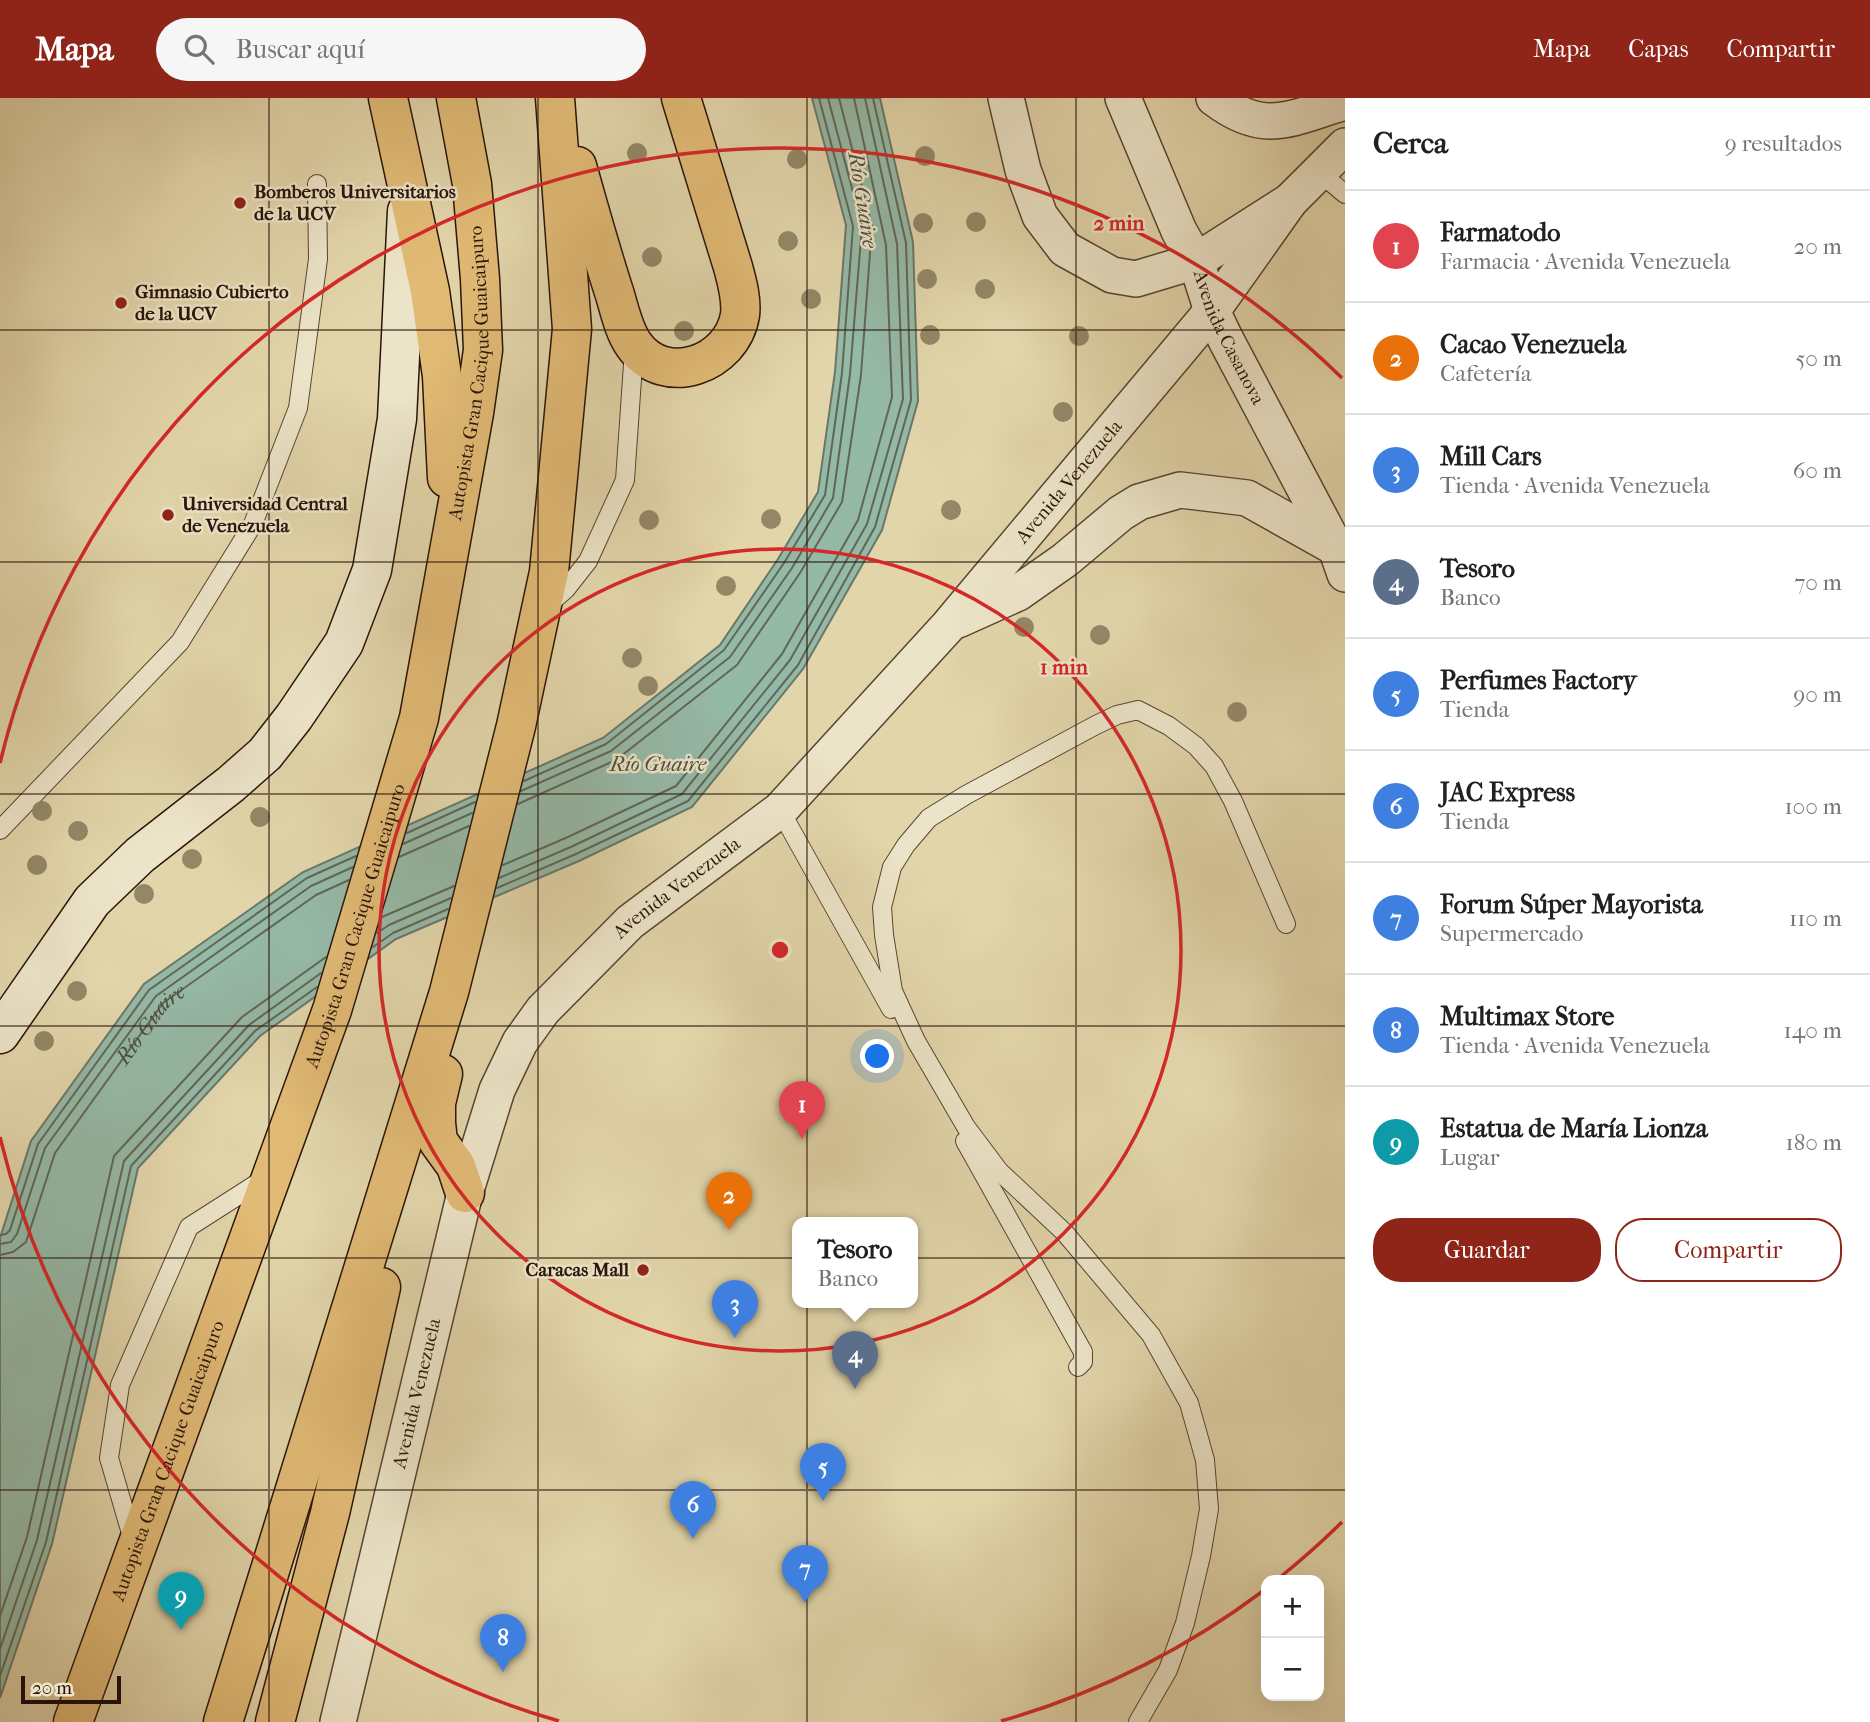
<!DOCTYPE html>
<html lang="es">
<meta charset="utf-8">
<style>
body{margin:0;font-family:"IM FELL French Canon",serif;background:#f6f6f6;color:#202124}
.controls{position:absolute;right:21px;bottom:21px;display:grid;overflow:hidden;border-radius:14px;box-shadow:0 7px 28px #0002}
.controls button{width:63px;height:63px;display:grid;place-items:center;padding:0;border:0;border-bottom:2px solid #e0e0e0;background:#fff;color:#202124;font:35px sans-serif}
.scale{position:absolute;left:21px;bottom:18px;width:100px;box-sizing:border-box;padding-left:7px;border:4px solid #2a1409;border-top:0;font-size:19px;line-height:24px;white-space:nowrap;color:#2a1409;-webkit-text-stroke:5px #ece4c8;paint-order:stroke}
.you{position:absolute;left:878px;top:959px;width:24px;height:24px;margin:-18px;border:5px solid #fff;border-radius:50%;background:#1a73e8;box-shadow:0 0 0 10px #1a73e833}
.badge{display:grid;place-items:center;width:46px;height:46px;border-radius:50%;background:#8f2418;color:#fff;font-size:23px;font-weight:700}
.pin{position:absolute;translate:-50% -58px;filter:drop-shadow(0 2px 4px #0008)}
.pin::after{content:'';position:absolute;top:37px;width:24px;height:21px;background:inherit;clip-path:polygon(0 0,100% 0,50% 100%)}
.popup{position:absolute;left:792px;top:1119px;width:126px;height:91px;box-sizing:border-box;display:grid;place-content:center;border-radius:14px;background:#fff;filter:drop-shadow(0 2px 5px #0005);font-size:23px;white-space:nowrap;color:#757577}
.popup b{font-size:26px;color:#202124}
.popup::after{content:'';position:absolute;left:50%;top:100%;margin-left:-14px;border:14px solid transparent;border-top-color:#fff}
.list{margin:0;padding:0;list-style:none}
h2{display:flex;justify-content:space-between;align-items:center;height:91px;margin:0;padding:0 28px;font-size:30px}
h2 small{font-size:23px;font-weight:400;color:#757577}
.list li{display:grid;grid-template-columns:46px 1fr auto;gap:21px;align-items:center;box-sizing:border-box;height:112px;padding:0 28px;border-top:2px solid #e0e0e0}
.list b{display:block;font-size:26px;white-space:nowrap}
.list p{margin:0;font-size:23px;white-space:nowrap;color:#757577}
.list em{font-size:23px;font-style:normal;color:#757577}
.actions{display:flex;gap:14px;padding:21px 28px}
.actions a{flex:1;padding:16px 0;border:2px solid #8f2418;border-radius:28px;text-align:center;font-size:24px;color:#8f2418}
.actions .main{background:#8f2418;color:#fff}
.icon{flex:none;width:38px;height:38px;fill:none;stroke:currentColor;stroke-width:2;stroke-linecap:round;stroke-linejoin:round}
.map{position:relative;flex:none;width:1345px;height:1624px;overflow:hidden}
header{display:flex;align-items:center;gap:42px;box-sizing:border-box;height:98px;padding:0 35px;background:#8f2418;color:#fff}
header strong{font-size:33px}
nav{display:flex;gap:38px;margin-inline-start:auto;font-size:24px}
.search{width:490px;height:63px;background:#f6f6f6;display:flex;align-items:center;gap:18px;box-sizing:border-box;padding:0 24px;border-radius:38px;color:#757577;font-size:26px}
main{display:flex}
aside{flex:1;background:#fff}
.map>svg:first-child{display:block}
.water{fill:#95b9a7;stroke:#6a7768;stroke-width:2}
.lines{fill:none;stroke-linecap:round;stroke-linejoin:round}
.shore{stroke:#606658;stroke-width:2}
.lane-casing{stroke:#584431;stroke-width:20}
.street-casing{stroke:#584431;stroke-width:38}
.secondary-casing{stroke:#2a1409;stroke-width:41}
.highway-casing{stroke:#2a1409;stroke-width:41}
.lane{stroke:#ece4c8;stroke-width:18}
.street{stroke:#ece4c8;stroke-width:35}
.secondary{stroke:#ece4c8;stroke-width:38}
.highway{stroke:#e1ba75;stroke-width:38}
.tree{fill:#938766}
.grid{fill:none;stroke:#2a1409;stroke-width:2;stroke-opacity:0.55}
.ring{fill:none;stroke:#d62828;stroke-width:3.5}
.poi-dot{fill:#8f2418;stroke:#ece4c8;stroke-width:2.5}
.labels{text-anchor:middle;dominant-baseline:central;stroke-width:5;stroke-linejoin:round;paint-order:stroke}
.poi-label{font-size:19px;font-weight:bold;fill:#2a1409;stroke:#ece4c8;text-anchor:start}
.street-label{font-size:19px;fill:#2a1409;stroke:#ece4c8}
.water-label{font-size:21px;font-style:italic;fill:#4f4e40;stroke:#ece4c8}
.centre{fill:#d62828;stroke:#ece4c8;stroke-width:3.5}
.ring-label{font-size:21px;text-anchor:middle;font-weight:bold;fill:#d62828;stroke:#ece4c8;stroke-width:5;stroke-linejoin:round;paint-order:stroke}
</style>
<header>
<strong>Mapa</strong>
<div class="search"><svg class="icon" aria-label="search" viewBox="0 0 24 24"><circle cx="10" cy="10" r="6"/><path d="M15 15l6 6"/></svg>Buscar aquí</div>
<nav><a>Mapa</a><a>Capas</a><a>Compartir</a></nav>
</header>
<main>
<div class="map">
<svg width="1345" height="1624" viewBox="0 0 1345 1624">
<rect width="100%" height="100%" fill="#e2d5aa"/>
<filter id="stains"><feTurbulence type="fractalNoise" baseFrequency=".00286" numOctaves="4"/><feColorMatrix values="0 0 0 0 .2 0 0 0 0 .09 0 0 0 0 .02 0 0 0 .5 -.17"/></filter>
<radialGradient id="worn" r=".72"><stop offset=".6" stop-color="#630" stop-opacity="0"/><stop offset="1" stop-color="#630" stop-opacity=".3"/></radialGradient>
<path class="water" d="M812,0H880L913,144L918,303L882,432L803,571L692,709L579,763L396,841L260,938L138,1070L52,1446L0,1600V1140L31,1043L144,886L303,774L603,640L720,547L778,461L818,394L835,274L846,127Z"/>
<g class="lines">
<g class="shore">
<path d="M524,683L606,646L724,552L784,465L825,397L842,275L853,128L819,0"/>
<path d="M521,693L611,653L730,559L792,470L833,400L850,276L862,128L828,0"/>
<path d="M518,706L616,662L737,567L800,475L842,404L861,277L872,128L839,0"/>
<path d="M407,735L475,704"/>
<path d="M403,746L472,715"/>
<path d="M399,759L469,728"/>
<path d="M503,767L568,739L676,688L782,556L858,422L892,299L886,147L854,0"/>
<path d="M499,780L573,748L682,696L790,562L867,426L903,301L897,146L865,0"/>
<path d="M497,790L576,756L688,703L798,567L875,429L911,302L906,145L873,0"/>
<path d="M382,819L454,788"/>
<path d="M377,835L389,827L451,800"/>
<path d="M373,849L393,835L448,811"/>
<path d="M0,1137L6,1136L10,1132L38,1046L149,892L307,780L356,758"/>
<path d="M0,1146L11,1144L17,1136L45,1050L156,898L311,788L353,769"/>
<path id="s1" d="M0,1157L13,1154L26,1144L55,1055L163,905L316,797L349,782"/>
<path d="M0,1518L27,1439L114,1058L242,919L326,859"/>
<path d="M0,1551L37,1442L124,1063L249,927L321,875"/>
<path d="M0,1578L46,1444L131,1068L255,933L317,889"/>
</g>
<defs>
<g id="lane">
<path d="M1319,74L1345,96"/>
<path d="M548,507L566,491L588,463L625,382L634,252"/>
<path d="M780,712L891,911"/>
<path d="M0,732L180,544L253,426L298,310L318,161L317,86"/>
<path d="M965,1043L1083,1254V1264L1078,1269"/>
<path d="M133,1442L109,1360L120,1287L189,1129L264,1081"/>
<path d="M1138,1624L1168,1572L1185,1525L1201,1458L1209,1411L1205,1362L1189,1305L1151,1237L1065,1135L999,1073L966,1029L916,943L893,893L884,837L882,809L892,769L906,747L929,720L966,697L1096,627L1117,617L1138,612L1169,628L1196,648L1214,668L1233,703L1286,826"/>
</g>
<g id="street">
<path d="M1006,0L1023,72L1040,118L1065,151L1112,177L1136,181L1196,163L1290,103L1345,48"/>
<path id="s2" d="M1123,0L1179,133L1196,163L1212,213L1226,242L1336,450L1345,476"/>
<path d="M1214,0C1265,39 1291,20 1345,4"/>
<path d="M958,522L1018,495L1065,462L1121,415L1139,404L1180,392L1247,400L1336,450"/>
<path id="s3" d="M338,1624L465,1095L497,992L520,944L543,912L630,824L780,712L949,527L1212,213L1290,103"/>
</g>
<path id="secondary" d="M0,936L92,803L140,757L231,686L265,656L294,619L344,545L372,472L397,321L407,113"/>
<g id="highway">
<path d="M388,0L430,193L442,278L447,380"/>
<path d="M577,68C589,111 601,154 615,197C620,214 624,233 634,247C665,291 732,266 740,217C742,201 737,184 733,169L681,0"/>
<path d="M443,976L436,1005V1025L438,1043L456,1068L465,1095"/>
<path id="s4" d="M73,1624L332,912L419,620L474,315L483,252L480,181L472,86L456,0"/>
<path d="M223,1624L449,894L516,628L549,474L572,231L555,0"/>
<path d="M275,1624L330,1415L381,1189"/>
</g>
</defs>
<use href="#lane" class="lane-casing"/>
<use href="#street" class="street-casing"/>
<use href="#secondary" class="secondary-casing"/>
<use href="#highway" class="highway-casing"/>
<use href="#lane" class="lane"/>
<use href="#street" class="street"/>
<use href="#secondary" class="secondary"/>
<use href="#highway" class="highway"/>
</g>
<g class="tree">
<circle cx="637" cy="55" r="10"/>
<circle cx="925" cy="58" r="10"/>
<circle cx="797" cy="61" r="10"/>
<circle cx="976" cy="124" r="10"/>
<circle cx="923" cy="125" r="10"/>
<circle cx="788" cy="143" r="10"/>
<circle cx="652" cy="159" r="10"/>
<circle cx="927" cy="181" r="10"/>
<circle cx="985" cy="191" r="10"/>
<circle cx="811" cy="201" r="10"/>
<circle cx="684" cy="233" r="10"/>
<circle cx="930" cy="237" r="10"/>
<circle cx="1079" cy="238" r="10"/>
<circle cx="1063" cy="314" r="10"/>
<circle cx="951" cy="412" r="10"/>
<circle cx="771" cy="421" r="10"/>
<circle cx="649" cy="422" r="10"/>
<circle cx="726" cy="488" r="10"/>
<circle cx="1024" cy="529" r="10"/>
<circle cx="1100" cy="537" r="10"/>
<circle cx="632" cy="560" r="10"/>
<circle cx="648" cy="588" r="10"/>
<circle cx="1237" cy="614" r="10"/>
<circle cx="42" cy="713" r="10"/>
<circle cx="260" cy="719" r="10"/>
<circle cx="78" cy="733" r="10"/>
<circle cx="192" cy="761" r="10"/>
<circle cx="37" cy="767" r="10"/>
<circle cx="144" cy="796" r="10"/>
<circle cx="77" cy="893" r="10"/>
<circle cx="44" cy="943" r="10"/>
</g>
<path class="grid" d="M269,0V1624M538,0V1624M807,0V1624M1076,0V1624M0,232H1345M0,464H1345M0,696H1345M0,928H1345M0,1160H1345M0,1392H1345"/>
<g class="ring">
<circle cx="780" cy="852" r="401"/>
<path d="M1342 1424A802 802 0 0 1 1279 1480M1263 1493A802 802 0 0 1 1001 1623M559 1623A802 802 0 0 1 0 1039M0 665A802 802 0 0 1 1342 280"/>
</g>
<g class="poi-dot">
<circle cx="240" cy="105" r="7"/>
<circle cx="121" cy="205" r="7"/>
<circle cx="168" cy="417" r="7"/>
<circle cx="643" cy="1172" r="7"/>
</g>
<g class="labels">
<g class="poi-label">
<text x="254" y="94">Bomberos Universitarios<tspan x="254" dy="22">de la UCV</tspan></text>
<text x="135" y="194">Gimnasio Cubierto<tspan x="135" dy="22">de la UCV</tspan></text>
<text x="182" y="406">Universidad Central<tspan x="182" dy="22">de Venezuela</tspan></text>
<text x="629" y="1172" text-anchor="end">Caracas Mall</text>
</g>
<g class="street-label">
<text stroke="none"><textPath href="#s2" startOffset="262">Avenida Casanova</textPath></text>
<text stroke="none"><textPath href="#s4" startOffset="1412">Autopista Gran Cacique Guaicaipuro</textPath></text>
<text stroke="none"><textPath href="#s3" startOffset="1493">Avenida Venezuela</textPath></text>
<text stroke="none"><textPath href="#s3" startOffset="926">Avenida Venezuela</textPath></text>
<text stroke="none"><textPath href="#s4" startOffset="845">Autopista Gran Cacique Guaicaipuro</textPath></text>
<text stroke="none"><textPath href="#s3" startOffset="338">Avenida Venezuela</textPath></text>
<text stroke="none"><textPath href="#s4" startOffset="278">Autopista Gran Cacique Guaicaipuro</textPath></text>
</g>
<g class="water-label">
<text transform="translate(863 102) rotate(81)">Río Guaire</text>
<text x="658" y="666">Río Guaire</text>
<text stroke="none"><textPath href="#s1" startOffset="284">Río Guaire</textPath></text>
</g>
</g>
<circle cx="780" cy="852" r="10" class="centre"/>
<g class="ring-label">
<text x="1119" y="132">2 min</text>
<text x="1064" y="576">1 min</text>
</g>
<rect width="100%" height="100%" filter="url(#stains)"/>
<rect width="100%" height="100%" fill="url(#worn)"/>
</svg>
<div class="controls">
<button>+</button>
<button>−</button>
</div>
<div class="scale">20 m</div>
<div class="you"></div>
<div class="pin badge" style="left:802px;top:1041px;background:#e0444e">1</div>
<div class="pin badge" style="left:729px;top:1132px;background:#e8710a">2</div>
<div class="pin badge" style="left:735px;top:1240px;background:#3f7fe0">3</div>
<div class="pin badge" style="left:855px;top:1291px;background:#5c6f8a">4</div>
<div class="popup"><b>Tesoro</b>Banco</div>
<div class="pin badge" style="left:823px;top:1403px;background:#3f7fe0">5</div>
<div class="pin badge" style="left:693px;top:1441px;background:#3f7fe0">6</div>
<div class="pin badge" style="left:805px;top:1505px;background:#3f7fe0">7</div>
<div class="pin badge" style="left:503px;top:1574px;background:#3f7fe0">8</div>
<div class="pin badge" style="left:181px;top:1532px;background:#0f9aa8">9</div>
</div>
<aside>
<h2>Cerca<small>9 resultados</small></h2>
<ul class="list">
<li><span class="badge" style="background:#e0444e">1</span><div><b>Farmatodo</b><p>Farmacia · Avenida Venezuela</p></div><em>20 m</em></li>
<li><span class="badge" style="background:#e8710a">2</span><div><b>Cacao Venezuela</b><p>Cafetería</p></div><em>50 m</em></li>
<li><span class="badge" style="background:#3f7fe0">3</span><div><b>Mill Cars</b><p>Tienda · Avenida Venezuela</p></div><em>60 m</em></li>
<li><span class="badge" style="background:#5c6f8a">4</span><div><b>Tesoro</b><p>Banco</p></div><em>70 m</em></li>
<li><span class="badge" style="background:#3f7fe0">5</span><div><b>Perfumes Factory</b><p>Tienda</p></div><em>90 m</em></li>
<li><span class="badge" style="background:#3f7fe0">6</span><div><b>JAC Express</b><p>Tienda</p></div><em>100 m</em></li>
<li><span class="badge" style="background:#3f7fe0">7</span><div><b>Forum Súper Mayorista</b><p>Supermercado</p></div><em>110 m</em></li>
<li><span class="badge" style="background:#3f7fe0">8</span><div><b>Multimax Store</b><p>Tienda · Avenida Venezuela</p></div><em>140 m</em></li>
<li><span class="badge" style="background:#0f9aa8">9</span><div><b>Estatua de María Lionza</b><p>Lugar</p></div><em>180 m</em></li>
</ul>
<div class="actions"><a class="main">Guardar</a><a>Compartir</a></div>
</aside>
</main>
